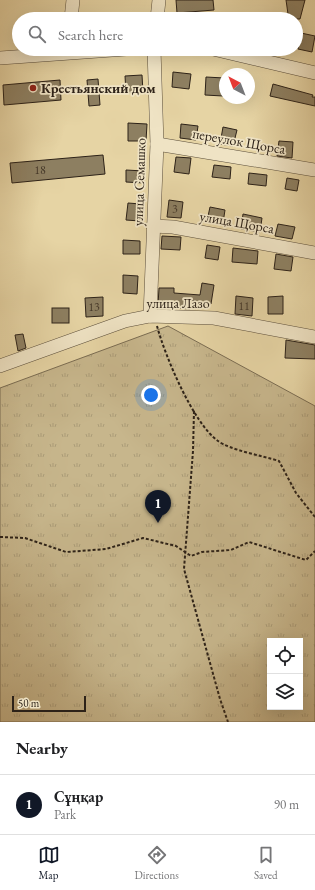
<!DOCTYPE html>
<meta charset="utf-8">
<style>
body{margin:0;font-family:"EB Garamond",serif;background:#f6f6f6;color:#202124}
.controls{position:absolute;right:12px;bottom:12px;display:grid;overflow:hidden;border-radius:0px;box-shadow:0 4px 16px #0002}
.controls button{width:36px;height:36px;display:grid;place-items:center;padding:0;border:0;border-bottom:1px solid #e0e0e0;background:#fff;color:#202124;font:20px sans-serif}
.compass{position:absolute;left:219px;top:68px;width:36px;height:36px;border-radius:50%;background:#fff;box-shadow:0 4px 16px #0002;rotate:318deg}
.scale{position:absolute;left:12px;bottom:10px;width:74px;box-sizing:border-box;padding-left:4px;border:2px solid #2d2218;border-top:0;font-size:11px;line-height:14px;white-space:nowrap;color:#2d2218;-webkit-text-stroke:3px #efe3c4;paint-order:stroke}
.you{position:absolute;left:151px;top:395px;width:14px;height:14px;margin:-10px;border:3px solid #fff;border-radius:50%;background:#1a73e8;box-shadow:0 0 0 6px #1a73e833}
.badge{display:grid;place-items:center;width:26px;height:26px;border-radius:50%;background:#111827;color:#fff;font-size:13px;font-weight:700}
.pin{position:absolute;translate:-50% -33px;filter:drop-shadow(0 1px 2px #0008)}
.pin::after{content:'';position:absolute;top:21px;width:14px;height:12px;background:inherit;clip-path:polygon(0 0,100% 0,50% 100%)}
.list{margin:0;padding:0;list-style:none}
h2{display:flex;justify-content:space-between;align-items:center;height:52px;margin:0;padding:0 16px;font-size:17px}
h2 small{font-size:13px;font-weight:400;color:#757577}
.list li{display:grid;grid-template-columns:26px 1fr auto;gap:12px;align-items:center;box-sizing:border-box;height:60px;padding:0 16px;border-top:1px solid #e0e0e0}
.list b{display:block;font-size:15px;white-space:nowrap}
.list p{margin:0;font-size:13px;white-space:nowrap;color:#757577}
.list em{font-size:13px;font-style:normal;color:#757577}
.icon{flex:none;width:22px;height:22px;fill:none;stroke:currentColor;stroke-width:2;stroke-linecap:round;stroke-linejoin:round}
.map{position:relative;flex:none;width:315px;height:722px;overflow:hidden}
.search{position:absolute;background:#fff;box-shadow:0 4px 16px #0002;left:12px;right:12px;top:12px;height:44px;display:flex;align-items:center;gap:10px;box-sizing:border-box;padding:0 14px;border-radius:22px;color:#757577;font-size:15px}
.sheet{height:112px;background:#fff}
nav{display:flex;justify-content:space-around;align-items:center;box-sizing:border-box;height:56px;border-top:1px solid #e0e0e0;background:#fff;font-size:11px;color:#757577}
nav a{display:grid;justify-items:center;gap:2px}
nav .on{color:#111827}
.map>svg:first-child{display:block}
.park{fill:url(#park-tufts);stroke:#7a6c52;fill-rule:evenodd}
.building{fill:#8d7f61;stroke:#2d2218}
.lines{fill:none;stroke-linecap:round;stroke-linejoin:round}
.minor-casing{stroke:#5b4e3b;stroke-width:14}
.path{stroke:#2d2218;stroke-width:2;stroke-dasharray:3 2;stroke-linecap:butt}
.minor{stroke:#efe3c4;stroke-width:13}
.poi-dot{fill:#8f2418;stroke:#efe3c4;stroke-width:1.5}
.labels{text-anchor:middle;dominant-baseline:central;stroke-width:3.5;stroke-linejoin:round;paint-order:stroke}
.number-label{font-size:12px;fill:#45392a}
.poi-label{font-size:14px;font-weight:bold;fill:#2d2218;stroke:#efe3c4;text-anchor:start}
.street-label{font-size:14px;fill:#2d2218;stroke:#efe3c4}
</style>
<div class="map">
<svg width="315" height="722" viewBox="0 0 315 722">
<defs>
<pattern id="park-tufts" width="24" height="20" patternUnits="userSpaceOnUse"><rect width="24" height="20" fill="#c7b68c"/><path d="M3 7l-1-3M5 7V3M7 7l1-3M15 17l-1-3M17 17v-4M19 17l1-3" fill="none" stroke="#ab9c78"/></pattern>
</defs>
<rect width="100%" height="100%" fill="#e6d4a4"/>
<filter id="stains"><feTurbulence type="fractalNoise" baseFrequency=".005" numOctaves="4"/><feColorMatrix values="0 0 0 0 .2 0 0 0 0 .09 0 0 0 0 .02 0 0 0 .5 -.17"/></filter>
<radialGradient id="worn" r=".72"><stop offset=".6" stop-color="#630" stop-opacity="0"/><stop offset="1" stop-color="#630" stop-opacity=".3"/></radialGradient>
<path class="park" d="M168,326L315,406V722H0V388ZM270,641H300V707H270Z"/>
<g class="building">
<path d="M176,0H213L214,10L177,13Z"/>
<path d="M286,0H305L300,19H287L288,14Z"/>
<path d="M301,33L315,36L312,52L298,49Z"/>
<path d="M173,72L191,74L189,89L172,87Z"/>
<path d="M142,75L143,92L126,93L125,76Z"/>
<path d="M206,77L224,78L223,96L205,95Z"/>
<path d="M98,79L100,105L89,106L87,80Z"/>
<path d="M60,80L61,100L4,105L3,85Z"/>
<path d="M273,84L313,95L312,97H315V106L270,96Z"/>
<path d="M128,123L147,124L146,141H128Z"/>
<path d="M181,124L198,126L196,140L180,138Z"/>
<path d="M223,127L237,130L233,146L220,144Z"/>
<path d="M279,141L293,142L292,158L277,156Z"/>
<path d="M103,155L105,174L12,183L10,163Z"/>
<path d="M176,157L191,158L189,174L174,172Z"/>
<path d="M214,165L231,167L230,179L212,177Z"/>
<path d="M126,170L144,171V183L126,182Z"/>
<path d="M249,173L267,175L266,186L248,184Z"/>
<path d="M287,178L299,180L297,191L285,189Z"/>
<path d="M169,200L183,202L181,218L167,217Z"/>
<path d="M128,203L141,204L140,221L126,220Z"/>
<path d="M210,207L225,210L223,223L207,221Z"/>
<path d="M243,214L262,218L260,232L241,229Z"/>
<path d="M278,224L295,227L292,239L275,236Z"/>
<path d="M162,236L181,237L180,250L161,249Z"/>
<path d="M123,240L140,241V254H123Z"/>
<path d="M207,245L220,247L218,260L205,258Z"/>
<path d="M233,248L258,251L257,264L232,262Z"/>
<path d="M276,254L293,257L291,271L274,269Z"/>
<path d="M123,275L138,276L137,294L123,293Z"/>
<path d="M202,283L214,285L211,304L190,300V309L177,308V305H158L159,288H174V293L200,295Z"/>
<path d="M236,296L253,298L252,316L235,314Z"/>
<path d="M283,296V314H268V297Z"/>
<path d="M103,297V316L86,317L85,298Z"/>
<rect x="52" y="308" width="17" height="15"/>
<path d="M23,334L26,348L18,351L15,335Z"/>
<path d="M286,340L315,345V359L285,358Z"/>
</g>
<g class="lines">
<defs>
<g id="minor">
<path d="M71,19L73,0"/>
<path d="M157,19L159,0"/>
<path d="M213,49L315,73"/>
<path d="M0,58L126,49"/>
<path d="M157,144L315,170"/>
<path d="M153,226L173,227L315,253"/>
<path d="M150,316L157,144L154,49"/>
<path d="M0,366L125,321L150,316L214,318L315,337"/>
</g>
</defs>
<use href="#minor" class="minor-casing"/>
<g class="path">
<path d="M157,326C165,356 193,423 218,441C230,450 263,456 279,461L296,493L315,517"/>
<path d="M194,411L193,451L184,569L220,699L228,722"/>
<path d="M0,537L25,538L66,552L106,549L143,538L176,546L191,556L202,552L231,550L249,542L306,560L315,551"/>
</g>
<use href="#minor" class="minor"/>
</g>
<circle class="poi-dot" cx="33" cy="88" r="4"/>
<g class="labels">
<g class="number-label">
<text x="40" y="170">18</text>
<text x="175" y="209">3</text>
<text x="244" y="306">11</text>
<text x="94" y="307">13</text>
</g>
<g class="poi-label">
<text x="41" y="88">Крестьянский дом</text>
</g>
<g class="street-label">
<text transform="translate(239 141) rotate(10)">переулок Щорса</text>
<text transform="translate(139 182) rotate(-88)">улица Семашко</text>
<text transform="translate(237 222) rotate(10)">улица Щорса</text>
<text x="178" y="303">улица Лазо</text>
</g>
</g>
<rect width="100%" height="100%" filter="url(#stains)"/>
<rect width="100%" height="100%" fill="url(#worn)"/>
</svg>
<div class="controls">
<button><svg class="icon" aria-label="locate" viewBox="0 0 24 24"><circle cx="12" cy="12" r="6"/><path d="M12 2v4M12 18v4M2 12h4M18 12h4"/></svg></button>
<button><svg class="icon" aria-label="layers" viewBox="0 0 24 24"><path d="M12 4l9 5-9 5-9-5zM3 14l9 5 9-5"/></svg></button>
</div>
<svg class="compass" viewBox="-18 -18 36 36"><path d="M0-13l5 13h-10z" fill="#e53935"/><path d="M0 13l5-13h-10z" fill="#757577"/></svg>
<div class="scale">50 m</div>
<div class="you"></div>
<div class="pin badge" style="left:158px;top:523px">1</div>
<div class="search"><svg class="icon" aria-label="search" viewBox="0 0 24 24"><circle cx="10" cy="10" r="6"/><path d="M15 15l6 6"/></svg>Search here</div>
</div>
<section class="sheet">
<h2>Nearby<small></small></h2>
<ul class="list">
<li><span class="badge">1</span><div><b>Сұңқар</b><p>Park</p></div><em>90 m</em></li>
</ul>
</section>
<nav>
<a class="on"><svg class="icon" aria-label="map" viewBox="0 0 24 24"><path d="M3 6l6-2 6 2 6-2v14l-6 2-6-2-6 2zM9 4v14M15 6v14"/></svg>Map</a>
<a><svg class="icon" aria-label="directions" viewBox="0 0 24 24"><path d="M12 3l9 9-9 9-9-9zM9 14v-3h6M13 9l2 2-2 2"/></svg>Directions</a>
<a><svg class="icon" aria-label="saved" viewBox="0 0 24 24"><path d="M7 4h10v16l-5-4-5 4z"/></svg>Saved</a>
</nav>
